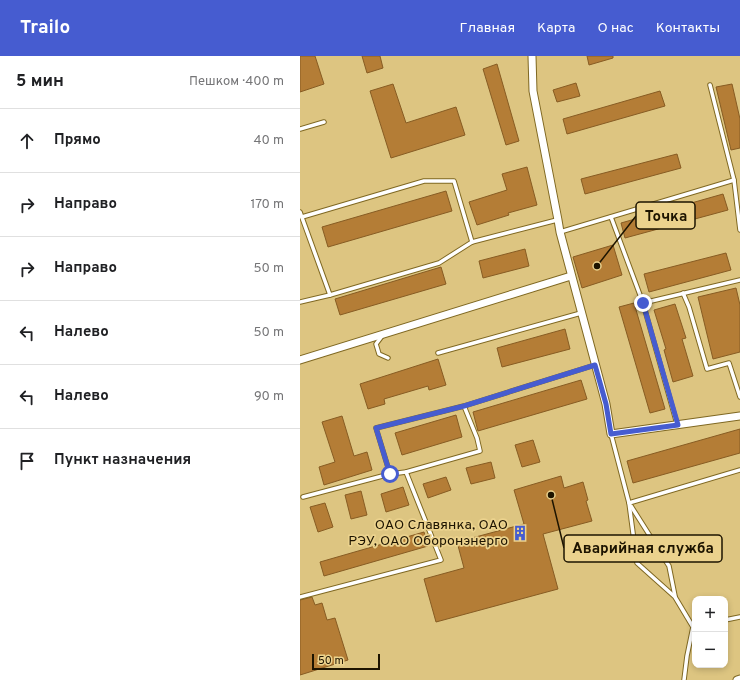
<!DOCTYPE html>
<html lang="ru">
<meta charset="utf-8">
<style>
body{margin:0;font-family:Overpass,sans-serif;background:#f2f2f2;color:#202124}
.controls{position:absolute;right:12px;bottom:12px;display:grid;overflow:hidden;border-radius:8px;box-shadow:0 2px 6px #0003}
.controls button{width:36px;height:36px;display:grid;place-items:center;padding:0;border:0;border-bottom:1px solid #e0e0e0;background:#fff;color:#202124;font:20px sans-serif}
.scale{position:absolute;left:12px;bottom:10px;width:68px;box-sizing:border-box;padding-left:4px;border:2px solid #1d1400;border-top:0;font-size:11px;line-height:14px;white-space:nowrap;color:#1d1400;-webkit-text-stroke:3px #ebd28d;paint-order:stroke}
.stop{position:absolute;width:12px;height:12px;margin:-9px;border:3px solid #465cd0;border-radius:50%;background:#fff}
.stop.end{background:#465cd0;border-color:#fff;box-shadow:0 1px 4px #0008}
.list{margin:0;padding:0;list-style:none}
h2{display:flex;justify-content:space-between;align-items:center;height:52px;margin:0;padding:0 16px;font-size:17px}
h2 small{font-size:13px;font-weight:400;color:#757577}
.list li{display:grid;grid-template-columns:26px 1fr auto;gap:12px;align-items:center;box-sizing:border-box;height:64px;padding:0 16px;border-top:1px solid #e0e0e0}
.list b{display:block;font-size:15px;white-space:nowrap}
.list em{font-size:13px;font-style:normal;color:#757577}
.icon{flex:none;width:22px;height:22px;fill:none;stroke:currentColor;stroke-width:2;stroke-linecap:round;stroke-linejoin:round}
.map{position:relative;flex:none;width:440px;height:624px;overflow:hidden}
header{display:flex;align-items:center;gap:24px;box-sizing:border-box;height:56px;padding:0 20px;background:#465cd0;color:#fff}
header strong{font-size:19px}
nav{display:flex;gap:22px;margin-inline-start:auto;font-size:14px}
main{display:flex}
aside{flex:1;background:#fff}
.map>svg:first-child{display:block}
.building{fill:#b47d36;stroke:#875c23}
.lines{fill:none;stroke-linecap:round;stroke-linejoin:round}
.service-casing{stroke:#7f6822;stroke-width:5.5}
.minor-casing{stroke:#7f6822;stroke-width:9}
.service{stroke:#fff;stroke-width:3.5}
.minor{stroke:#fff;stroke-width:7}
.route{stroke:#465cd0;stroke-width:5}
.labels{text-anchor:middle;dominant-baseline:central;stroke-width:3.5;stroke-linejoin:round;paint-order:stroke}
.poi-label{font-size:14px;fill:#1d1400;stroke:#ebd28d;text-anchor:end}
.leader{fill:none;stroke:#1d1400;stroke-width:1.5}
.callout-dot{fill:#1d1400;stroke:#ebd28d;stroke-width:1.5}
.callout{fill:#ebd28d;stroke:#1d1400;stroke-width:1.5}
.callout-label{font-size:15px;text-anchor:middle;font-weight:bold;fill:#1d1400}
</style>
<header>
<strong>Trailo</strong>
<nav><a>Главная</a><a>Карта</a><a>О нас</a><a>Контакты</a></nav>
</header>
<main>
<aside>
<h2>5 мин<small>Пешком · 400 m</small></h2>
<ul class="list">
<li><svg class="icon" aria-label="ahead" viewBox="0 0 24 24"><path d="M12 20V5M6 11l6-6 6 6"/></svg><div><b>Прямо</b></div><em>40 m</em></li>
<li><svg class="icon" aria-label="right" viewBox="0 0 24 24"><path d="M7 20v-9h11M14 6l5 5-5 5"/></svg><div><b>Направо</b></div><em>170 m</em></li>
<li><svg class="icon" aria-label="right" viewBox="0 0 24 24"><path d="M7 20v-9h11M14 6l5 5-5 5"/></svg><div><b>Направо</b></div><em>50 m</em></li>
<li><svg class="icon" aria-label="left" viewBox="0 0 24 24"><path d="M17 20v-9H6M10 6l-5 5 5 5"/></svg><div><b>Налево</b></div><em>50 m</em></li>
<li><svg class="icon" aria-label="left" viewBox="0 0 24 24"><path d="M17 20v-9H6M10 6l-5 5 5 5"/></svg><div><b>Налево</b></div><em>90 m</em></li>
<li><svg class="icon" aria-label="arrive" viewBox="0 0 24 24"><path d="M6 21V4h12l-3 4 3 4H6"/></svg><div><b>Пункт назначения</b></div></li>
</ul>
</aside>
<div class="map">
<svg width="440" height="624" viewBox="0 0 440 624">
<rect width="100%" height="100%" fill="#ddc581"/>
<g class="building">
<path d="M0,0H15L24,28L0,36Z"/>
<path d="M62,0H80L83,12L67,17Z"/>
<path d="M287,0H313V2L289,9Z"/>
<path d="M197,8L219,85L206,89L183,13Z"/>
<path d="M276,27L280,40L257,46L253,34Z"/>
<path d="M93,28L106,67L156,51L165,79L91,102L70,35Z"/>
<path d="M432,28L440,63V92L431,94L416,31Z"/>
<path d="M360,35L365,50L267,78L263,63Z"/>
<path d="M377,98L381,112L285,138L281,123Z"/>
<path d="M227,111L237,149L208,157L209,159L177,169L169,146L207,134L202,118Z"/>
<path d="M146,135L152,155L28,191L22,171Z"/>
<path d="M423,138L428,154L325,182L321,167Z"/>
<path d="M313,189L322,219L282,232L273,201Z"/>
<path d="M225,193L229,210L183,222L179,205Z"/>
<path d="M426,197L431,214L349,236L344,218Z"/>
<path d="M141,211L146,228L40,259L35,243Z"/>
<path d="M436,232L440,249V296L413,303L398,241Z"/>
<path d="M334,247L365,353L350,357L319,251Z"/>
<path d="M375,248L386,282L382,283L393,320L373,326L364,294L366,293L354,254Z"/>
<path d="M265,273L270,293L202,311L197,292Z"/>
<path d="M138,303L146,329L129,334L128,330L84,343L85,348L68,353L60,328Z"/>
<path d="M281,324L287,343L178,375L173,356Z"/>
<path d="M156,359L162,381L102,399L95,377Z"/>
<path d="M42,360L54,400L67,396L72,414L24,429L19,411L35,406L22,366Z"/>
<path d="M440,373V397L333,427L327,405Z"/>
<path d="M233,384L240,406L222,411L215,389Z"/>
<path d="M191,406L195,422L171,428L166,412Z"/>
<path d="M261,420L264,432L283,426L288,444L286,445L292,465L243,478L258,533L136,566L124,523L164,512L157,486L224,468L214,434Z"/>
<path d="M146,421L151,434L128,442L123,428Z"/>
<path d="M103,431L109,449L86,456L81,438Z"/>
<path d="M61,435L67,459L51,463L45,439Z"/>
<path d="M25,447L33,471L18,476L10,451Z"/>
<path d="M124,476L128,490L24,520L20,506Z"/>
<path d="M12,541L15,549L22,547L27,564L35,562L48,604L0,619V544Z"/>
</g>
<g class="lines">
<defs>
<g id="service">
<path d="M410,29L434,124L440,174"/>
<path d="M0,73L24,66"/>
<path d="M0,156L30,239"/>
<path d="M2,161L124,125H154L172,186"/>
<path d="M311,161L343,247L377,368"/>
<path d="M260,176L434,124"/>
<path d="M383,237L389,251L407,313L429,307L440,341"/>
<path d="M0,246L30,239L139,207L172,186L257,164"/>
<path d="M343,247L440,224"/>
<path d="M82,280L76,288L79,298L88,302"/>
<path d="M138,297L281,257"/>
<path d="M164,350L76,372L90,418L106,416L180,395L177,382L164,350L295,309"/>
<path d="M311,378L329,447L440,414"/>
<path d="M3,441L90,418"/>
<path d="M329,447L337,507L375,541L393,571L387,600L384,624"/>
<path d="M331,450L369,510L375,540"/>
<path d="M0,541L141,504L106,416"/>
<path d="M425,564L440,561"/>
</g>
<g id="minor">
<path d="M232,0L233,35L258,164L260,176L306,348L311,378L440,360"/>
<path d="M0,304L271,220"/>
<path d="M437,624L440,623"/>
</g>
</defs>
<use href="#service" class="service-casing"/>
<use href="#minor" class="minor-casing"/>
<use href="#service" class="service"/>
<use href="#minor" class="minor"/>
</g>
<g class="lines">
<path class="route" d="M90,418L76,372L164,350L295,309L306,348L311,378L378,369L343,247"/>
</g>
<defs>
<symbol id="building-bare" viewBox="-9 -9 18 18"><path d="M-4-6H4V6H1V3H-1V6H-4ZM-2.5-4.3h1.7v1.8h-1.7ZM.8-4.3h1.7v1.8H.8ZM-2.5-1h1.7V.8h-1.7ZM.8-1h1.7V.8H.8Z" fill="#465cd0" stroke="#ebd28d" stroke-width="2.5" paint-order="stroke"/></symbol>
</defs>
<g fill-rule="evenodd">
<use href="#building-bare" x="209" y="466" width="22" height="22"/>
</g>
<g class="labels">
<g class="poi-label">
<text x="208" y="469">ОАО Славянка, ОАО<tspan x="208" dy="16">РЭУ, ОАО Оборонэнерго</tspan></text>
</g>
</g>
<path class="leader" d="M297 210L336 160M251 439L264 492"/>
<g class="callout-dot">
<circle cx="297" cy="210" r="4"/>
<circle cx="251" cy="439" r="4"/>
</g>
<g class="callout">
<rect x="336" y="146" width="59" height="27" rx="4"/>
<rect x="264" y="479" width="158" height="27" rx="4"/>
</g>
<g class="callout-label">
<text x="366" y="165">Точка</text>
<text x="343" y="497">Аварийная служба</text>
</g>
</svg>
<div class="controls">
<button>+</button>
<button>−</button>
</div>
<div class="scale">50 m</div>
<div class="stop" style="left:90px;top:418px"></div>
<div class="stop end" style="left:343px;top:247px"></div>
</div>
</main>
